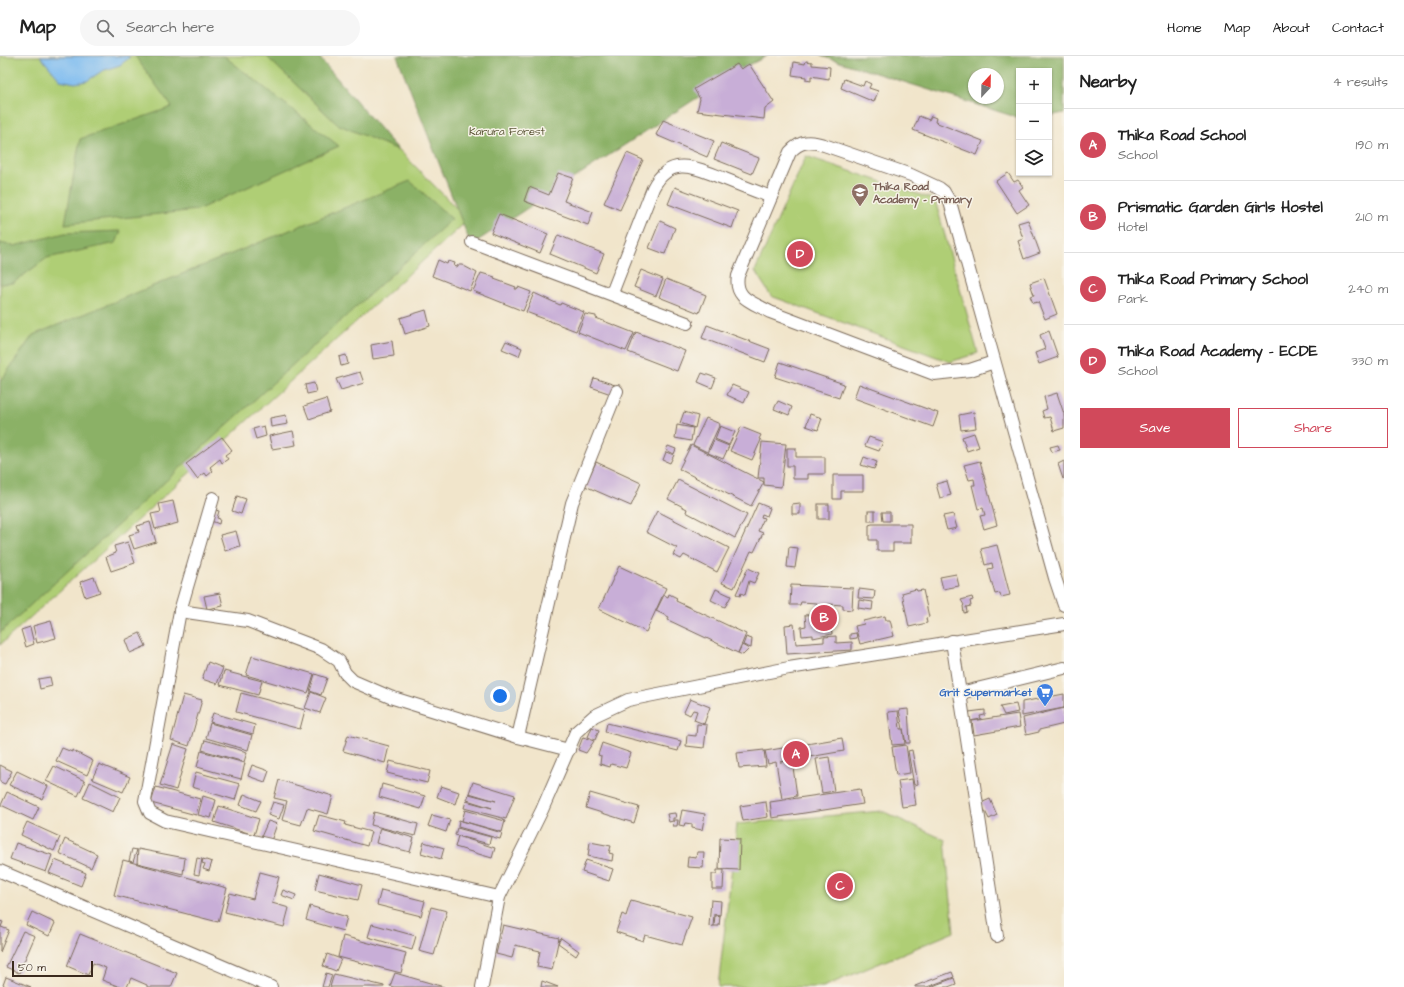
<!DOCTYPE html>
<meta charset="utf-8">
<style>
body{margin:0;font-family:"Architects Daughter",sans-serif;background:#f6f6f6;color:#222}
.controls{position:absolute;right:12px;top:12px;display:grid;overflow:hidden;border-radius:0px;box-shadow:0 1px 3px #0004}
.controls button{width:36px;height:36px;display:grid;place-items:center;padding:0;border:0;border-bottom:1px solid #e0e0e0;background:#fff;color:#222;font:20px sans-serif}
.compass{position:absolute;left:968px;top:12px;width:36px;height:36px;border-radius:50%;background:#fff;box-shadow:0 1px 3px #0004;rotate:22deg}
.scale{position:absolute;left:12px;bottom:10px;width:81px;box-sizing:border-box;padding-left:4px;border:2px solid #3b2a1e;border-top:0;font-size:11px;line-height:14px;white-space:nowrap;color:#3b2a1e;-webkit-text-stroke:3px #f7f3e8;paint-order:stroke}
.you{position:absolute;left:500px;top:640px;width:14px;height:14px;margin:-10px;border:3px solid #fff;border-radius:50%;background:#1a73e8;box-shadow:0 0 0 6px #1a73e833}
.badge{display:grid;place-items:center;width:26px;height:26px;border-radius:50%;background:#d1495b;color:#fff;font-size:13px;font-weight:700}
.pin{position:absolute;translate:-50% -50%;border:2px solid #fff;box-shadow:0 1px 4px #0006}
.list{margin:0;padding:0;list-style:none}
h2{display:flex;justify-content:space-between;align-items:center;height:52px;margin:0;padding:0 16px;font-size:17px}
h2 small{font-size:13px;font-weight:400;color:#767676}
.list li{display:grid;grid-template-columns:26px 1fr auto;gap:12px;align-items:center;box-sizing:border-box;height:72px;padding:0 16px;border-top:1px solid #e0e0e0}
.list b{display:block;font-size:15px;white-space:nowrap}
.list p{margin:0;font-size:13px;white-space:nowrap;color:#767676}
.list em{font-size:13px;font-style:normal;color:#767676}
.actions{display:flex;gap:8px;padding:12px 16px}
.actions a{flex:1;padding:9px 0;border:1px solid #d1495b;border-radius:0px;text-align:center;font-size:14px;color:#d1495b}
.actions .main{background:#d1495b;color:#fff}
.icon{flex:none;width:22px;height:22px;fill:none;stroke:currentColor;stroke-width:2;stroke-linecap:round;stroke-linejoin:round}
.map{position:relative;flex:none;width:1064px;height:931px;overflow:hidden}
header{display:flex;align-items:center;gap:24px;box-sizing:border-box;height:56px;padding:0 20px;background:#fff;border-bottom:1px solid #e0e0e0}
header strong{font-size:19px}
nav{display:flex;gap:22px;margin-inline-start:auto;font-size:14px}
.search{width:280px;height:36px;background:#f6f6f6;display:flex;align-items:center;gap:10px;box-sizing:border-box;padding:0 14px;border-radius:22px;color:#767676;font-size:15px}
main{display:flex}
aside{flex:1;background:#fff}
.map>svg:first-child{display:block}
.green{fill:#afce75;stroke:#757c4a}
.forest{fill:#8bb166;stroke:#636e42;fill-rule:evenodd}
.water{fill:#7dbbf0;stroke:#5c7287}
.building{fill:#c8aed7}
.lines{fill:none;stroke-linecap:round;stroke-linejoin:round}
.minor-casing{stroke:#7b6b5b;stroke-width:14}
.minor{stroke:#fff;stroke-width:12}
.labels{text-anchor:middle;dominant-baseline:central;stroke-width:3;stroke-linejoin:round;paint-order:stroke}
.park-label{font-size:11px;fill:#585334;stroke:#f7f3e8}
.education-label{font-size:11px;font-weight:bold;fill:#785e54;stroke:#f7f3e8;text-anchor:start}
.shop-label{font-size:11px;font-weight:bold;fill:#366cbe;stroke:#f7f3e8;text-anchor:end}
</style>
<header>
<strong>Map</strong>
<div class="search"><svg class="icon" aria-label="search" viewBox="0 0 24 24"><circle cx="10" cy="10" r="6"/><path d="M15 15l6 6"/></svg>Search here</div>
<nav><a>Home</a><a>Map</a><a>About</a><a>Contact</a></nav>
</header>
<main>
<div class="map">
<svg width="1064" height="931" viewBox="0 0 1064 931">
<rect width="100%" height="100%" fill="#f7f3e8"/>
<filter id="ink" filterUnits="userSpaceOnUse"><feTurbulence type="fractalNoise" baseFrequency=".025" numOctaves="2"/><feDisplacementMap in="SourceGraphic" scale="8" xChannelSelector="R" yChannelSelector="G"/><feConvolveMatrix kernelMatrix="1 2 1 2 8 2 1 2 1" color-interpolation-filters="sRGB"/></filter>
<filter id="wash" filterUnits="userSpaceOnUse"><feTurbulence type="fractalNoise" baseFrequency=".012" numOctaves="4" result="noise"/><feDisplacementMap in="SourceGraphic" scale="16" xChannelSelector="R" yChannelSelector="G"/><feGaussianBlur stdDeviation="0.9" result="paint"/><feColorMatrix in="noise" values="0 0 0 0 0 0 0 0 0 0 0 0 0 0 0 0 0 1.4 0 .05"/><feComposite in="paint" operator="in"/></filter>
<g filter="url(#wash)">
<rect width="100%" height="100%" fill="#f1e5cb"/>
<g class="green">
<path d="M0,0H307L468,164L0,589Z"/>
<path d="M806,100L935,144L978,297L950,306L771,240L755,215Z"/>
<path d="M882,755L945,784L954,876L823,931H718L737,768Z"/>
</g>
<g class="forest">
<path d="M135,0H224L339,90L197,154L65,168L80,83L172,51Z"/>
<path d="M266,0H318L398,94L337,68Z"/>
<path d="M397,0H767L743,12L471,189Z"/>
<path d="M821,0H1064V57L1049,60V15H1019V62ZM974,18H998V42H974Z"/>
<path d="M410,125L452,163L0,577V326L33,279Z"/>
<path d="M121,175L116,187L47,202L13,227L0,228V187L14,190L65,177Z"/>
</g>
<path class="water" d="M40,0H129V2L120,9L102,15L87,25L75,27L60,24Z"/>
<g id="blocks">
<g class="building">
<path d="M806,5L812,6V9L830,11L829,23L811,20V25L806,24V21L792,19L794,6L805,8Z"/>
<path d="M737,8L741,13L749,8L774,46L765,53L764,63L697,55L700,43L694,33Z"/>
<path d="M844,23L863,30L865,25L871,28L869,32L878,35L874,46L841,32Z"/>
<path d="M919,60L929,64L931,60L936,62L935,66L983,85L977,99L913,74Z"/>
<path d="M663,64L714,85L707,101L656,79Z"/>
<path d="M721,87L759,102L752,118L714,103Z"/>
<path d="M627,97L643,104L620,154L604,147Z"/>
<path d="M558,117L573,122L564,145L593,156L588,169L524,145L529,131L549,139Z"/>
<path d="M1008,117L1014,126L1018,124L1023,131L1019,134L1029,149L1017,157L996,125Z"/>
<path d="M675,131L738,155L732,172L668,148Z"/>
<path d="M499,158L548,178L540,197L491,177Z"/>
<path d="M1028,164L1040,197L1024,203L1018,185L1023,183L1018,167Z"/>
<path d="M660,165L675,172L665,198L649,192Z"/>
<path d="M558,179L604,198L596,217L550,198Z"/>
<path d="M438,204L447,208L448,205L455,207L454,210L457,211L458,209H462L477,217L470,235L432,220Z"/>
<path d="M641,214L663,223L656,240L634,231Z"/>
<path d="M481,217L495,221L494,223L516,231L515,233H517L518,231L531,236L523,255L473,235Z"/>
<path d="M1044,222L1057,258L1045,263L1038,246L1033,247L1030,240L1034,239L1030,227Z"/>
<path d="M666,223L706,239L699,257L659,241Z"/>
<path d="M534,237L560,249L561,247L584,256L576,275L526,256Z"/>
<path d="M426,254L430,270L405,278L400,262Z"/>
<path d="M585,258L596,260V262L634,277L626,295L578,276Z"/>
<path d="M707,269L770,293L765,306L702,282Z"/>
<path d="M1049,275L1058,301L1039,308L1035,297L1045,293L1040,279Z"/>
<path d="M636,276L685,295L677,315L628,296Z"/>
<path d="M392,285L394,300L373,303L371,289Z"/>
<path d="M506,285L522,292L519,300L502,293Z"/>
<path d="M346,299L348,308L341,310L339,301Z"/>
<path d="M780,306L844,328L839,342L775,321Z"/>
<path d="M360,316L364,327L341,334L336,323Z"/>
<path d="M702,317L716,322L712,332L698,326Z"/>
<path d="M594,322L615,329L611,338L591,331Z"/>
<path d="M314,327L316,336L307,338L305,329Z"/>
<path d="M859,328L938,357L933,371L854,342Z"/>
<path d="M732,329L749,336L744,347L727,339Z"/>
<path d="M1057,337L1064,358V372L1054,375L1050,361L1044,362L1042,355L1047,353L1044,341Z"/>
<path d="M326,343L330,356L309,363L304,350Z"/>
<path d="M778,345L792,351L789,359L774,353Z"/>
<path d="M684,356L698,360L695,372L680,367Z"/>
<path d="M974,356L976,372L961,374L959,359Z"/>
<path d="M810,358L822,362L818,374L806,370Z"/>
<path d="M286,359L288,368L271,371L270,362Z"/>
<path d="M706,362L720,368L707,396L693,389Z"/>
<path d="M677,369L693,372L691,385L675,382Z"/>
<path d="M264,370L266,380L256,383L253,373Z"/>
<path d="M720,370L735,376L729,389L715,383Z"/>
<path d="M741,371L761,379L759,383L761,384L752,404L730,395Z"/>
<path d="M293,375L296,389L272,393L269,380Z"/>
<path d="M974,377L979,391L967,395L962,381Z"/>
<path d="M222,381L232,394L225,399L228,403L222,407L220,403L210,411L213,415L207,420L205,417L197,423L186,408Z"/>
<path d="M869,381L883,386L879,395L865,390Z"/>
<path d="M714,384L729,390L723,403L708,397Z"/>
<path d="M762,386L786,388L781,431L764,429V422H758Z"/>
<path d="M691,389L764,426L751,450L679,413Z"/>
<path d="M1058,389L1060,394L1052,396L1050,391Z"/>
<path d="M668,390L676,393L674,398L666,394Z"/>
<path d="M787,392H796V401H825V418H808V423H793V410H787Z"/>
<path d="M666,396L674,399L670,407L663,404Z"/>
<path d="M864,401L877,406L874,413L861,409Z"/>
<path d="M980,405L997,469L984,473L980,460L985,459L983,452L978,453L972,429H975L974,423L969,424L964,409Z"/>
<path d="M1064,405V422L1063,423L1058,408Z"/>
<path d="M596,406L641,427L631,450L585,430Z"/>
<path d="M833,419H863V435H841V443H833Z"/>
<path d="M678,424L747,459L735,482L686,456L687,453L668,443Z"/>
<path d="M947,425L951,439L940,442L936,428Z"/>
<path d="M237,440L246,443L241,458L232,455Z"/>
<path d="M173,445L178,467L155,473L151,458L161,456L159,448Z"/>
<path d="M758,447L770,452L767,460L762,458L761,461L764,462L758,475L763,477L754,496L751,495L734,532L722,527Z"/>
<path d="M800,447V458H792V448Z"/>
<rect x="818" y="448" width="11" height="15"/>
<path d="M212,453L219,455L217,462L220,463L219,468L209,464Z"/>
<path d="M657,455L729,492L717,516L684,499L681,503L673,499L677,492L646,476Z"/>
<rect x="868" y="455" width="7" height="10"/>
<path d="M882,456H890V465H883Z"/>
<path d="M953,458L957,472L947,474L943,460Z"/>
<path d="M150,466L156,486L134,493L129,479L139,476L137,470Z"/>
<path d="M872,468H911V487H893V495H877V484H869V469Z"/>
<path d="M236,475L240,490L225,495L220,479Z"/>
<path d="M128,486L135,507L111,515L106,501L116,497L114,490Z"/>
<path d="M997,489L1010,539L1001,541L1000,537L995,538L988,513L993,512L992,507L985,509L981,493Z"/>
<path d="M789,491L798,492L795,512L787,511Z"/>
<path d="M619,510L666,532L646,576L599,553Z"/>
<path d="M748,512L759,517L754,527L749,525L745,539L741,537L740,540L736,538Z"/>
<path d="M956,518L959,530L943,533L940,521Z"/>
<path d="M94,521L100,536L85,541L80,526Z"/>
<path d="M791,529L853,532L852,554L843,553V549L828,548L827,552L817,551V547L801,546L800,549H790Z"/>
<path d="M716,533L731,540L725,551L711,544Z"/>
<path d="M859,533L875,535L874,543L858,542Z"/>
<path d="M916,533L917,535L923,534L929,561L926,562L927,567L909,571L902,537Z"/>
<path d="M220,537L223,550L207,553L204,540Z"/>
<path d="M669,538L677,542L676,545L746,578L738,597L668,564L669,561L656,555L664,539L668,541Z"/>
<path d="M972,541L973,544L970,545L971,550L966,551L967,556L964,557L963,550L964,549L961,544Z"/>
<path d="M859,544L873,546L872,554L858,552Z"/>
<path d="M818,558L819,566L830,565L832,578L813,582V579L802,580L801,571L806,570L805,559Z"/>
<path d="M885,560L886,564H890L894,580L860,588L855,570L864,568L863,565Z"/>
<path d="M51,565L56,582L37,587L33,570Z"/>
<path d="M794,568L796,588L824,586V581L836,580V587L852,586V594L787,598L785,569Z"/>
<path d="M30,571L34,588L26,591L21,574Z"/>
<path d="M140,577L146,590L130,597L125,584Z"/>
<path d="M856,577L857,582L850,583V578Z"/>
<path d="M746,581L752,583L751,592L743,589Z"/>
<path d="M742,589L749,593L743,599L738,597Z"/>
<path d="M252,600L314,618L308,637L246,619Z"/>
<path d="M208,606L223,612L217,628L202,623Z"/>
<path d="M224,615L262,625L258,639L220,629Z"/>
<path d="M315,618L327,622L321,639L310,635Z"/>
<path d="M50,621L52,630L40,633L38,623Z"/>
<path d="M311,636L326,642L320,657L305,652Z"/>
<path d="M241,637L305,654L300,673L236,656Z"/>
<path d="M1064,638V652L1022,660V646Z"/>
<path d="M183,639L202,644L189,690L171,684Z"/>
<path d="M690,643L710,651L704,668L694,664L697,655L693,654L690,659L684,656Z"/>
<path d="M1016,648L1018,656L1004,659L1000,651Z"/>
<path d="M1064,652V668L1039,674V676L1026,679L1023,662Z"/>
<path d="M908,653L910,687H906L899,654Z"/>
<path d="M985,654V659L980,660L981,663L970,665L969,656Z"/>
<path d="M898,655L900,673H903L905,688L892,689L888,656Z"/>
<path d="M213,657L255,669L253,678L210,666Z"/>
<path d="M1018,658L1020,671L974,679L972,665Z"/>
<path d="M210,667L252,679L248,694L206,682Z"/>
<path d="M607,667L681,685L678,695L605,676Z"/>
<path d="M697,668L707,669L704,692L686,690L687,679L696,680Z"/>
<path d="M592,671L599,674L595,684L588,681Z"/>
<path d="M348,679L389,690L385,707L343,695Z"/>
<path d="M583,681L594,685L586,697L578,694Z"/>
<path d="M842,682L844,695L780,706L792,704L797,740L782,743L776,706L768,708L765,695Z"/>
<path d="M205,684L247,696L244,706L202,694Z"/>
<path d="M602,687L631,697L626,712L611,708L610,711L600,708L601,700L598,699Z"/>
<path d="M173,688L188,693L176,734L160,729Z"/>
<path d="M906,689L910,717L896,719L892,691Z"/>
<path d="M62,692L72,696V694L93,705L87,719L56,705Z"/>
<path d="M764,694L766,710L739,712L737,697Z"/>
<path d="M912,694L918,728L914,729L908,695Z"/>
<path d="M201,695L245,707L241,723L197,711Z"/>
<path d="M829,701L834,735L822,737L816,703Z"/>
<path d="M390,705L430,715L427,727L387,717Z"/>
<path d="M99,708L130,721L123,736L92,723Z"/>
<path d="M0,709L12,715L5,728L0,726Z"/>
<path d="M252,709L269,715L265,726L248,720Z"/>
<path d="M54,710L85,725L78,740L46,725Z"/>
<path d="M17,715L48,730L42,743L9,729Z"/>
<path d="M196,716L240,728L235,744L192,731Z"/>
<path d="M912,723L916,749L902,751L898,725Z"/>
<path d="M279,724L333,740L328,758L307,752L301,769L282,764L287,745L274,742Z"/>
<path d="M90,726L120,741L113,756L83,742Z"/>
<path d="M473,726L515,739L506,763L464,752L466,745L492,752L467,744L469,738L496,745L469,737Z"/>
<path d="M382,728L425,740L421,753L379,741Z"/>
<path d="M441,730L459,736L455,748L437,741Z"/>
<path d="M156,731L200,743L196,759L151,747Z"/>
<path d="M860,733L863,748L772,762L770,746Z"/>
<path d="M7,736L39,751L33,764L1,749Z"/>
<path d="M590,737L639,751L634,767L586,752Z"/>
<path d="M244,738L261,745L256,755L240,749Z"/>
<path d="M203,740L216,744L211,762L198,759Z"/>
<path d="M990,743L997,759L989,763L981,747Z"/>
<path d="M273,746L284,749L279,763L268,759Z"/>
<path d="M766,746L768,761L743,765L740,750Z"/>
<path d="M219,750L259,763L254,779L214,766Z"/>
<path d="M465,754L505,765L502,776L462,765Z"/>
<path d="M682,754L705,758L702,774L692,772V768L685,767L684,770L679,769Z"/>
<path d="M374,756L418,768L415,780L371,769Z"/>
<path d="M675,757L676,762H673V765L669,766L667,758Z"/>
<path d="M319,759L346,766L345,769L371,776L367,790L314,775Z"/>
<path d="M432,759L450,764L446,776L428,770Z"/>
<path d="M459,764L502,777L500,783L458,771Z"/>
<path d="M674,764H678L677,770H673Z"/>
<path d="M268,765L277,768L271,785L261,781Z"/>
<path d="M27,766L60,781L54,795L21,779Z"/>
<path d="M380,772L414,782L410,796L376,787Z"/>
<path d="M457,772L491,781L489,788L455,779Z"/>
<path d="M458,780L495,792L492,802L455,791Z"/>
<path d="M720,782L740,783L739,814L719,813Z"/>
<path d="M65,783L97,798L91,812L59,797Z"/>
<path d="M424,786L444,792L441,803L421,797Z"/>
<path d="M590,786L611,790L609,797L613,798L612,805L588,800Z"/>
<path d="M16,787L52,799L46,816L10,803Z"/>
<path d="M132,793L137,794L133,806L129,805Z"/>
<path d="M138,793L185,802L183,818L137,807Z"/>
<path d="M697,796H704L703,812L687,811L688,801L696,802Z"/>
<path d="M197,802L202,803L199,819L194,818Z"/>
<path d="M203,803L212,806L209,815L203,813L205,808L202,807Z"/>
<path d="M55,804L86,817L81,830L49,817Z"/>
<path d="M123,804L227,832L218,866L114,839Z"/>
<path d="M586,804L613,813L609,825L582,816Z"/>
<path d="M717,814H724L723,833H712V818H717Z"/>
<path d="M260,816L279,821L272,847L289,852L284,871L225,856L230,837L253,843Z"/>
<path d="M319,817L362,829L358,844L315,834Z"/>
<path d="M283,834L296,839L294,844L281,839Z"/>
<path d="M381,834L425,845L421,860L377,849Z"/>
<path d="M631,844L692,861L682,889L645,879L643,885L616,876L622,858L626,860Z"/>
<path d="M711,844L721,845L720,859L714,858L713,871L709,870Z"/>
<path d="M310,850L347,861L343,875L306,864Z"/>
<path d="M431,851L447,855L434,899L419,895Z"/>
<path d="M32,856L55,867L49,880L26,869Z"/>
<path d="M715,859L720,860L719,870H714Z"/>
<path d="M0,865L3,866L1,871L9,874L0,896Z"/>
<path d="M372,868L416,880L412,894L368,881Z"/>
<path d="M503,869L559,882L552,914L537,911L540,895L515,889L512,902L496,898Z"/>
<path d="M23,875L35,880L19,917L6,911Z"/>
<path d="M80,878L177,917L171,931H147V929L131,922L127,931H120L102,924L106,912L93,907L88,919L67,910Z"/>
<path d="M343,880L406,897L401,917L338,901Z"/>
<path d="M561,882L579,895L576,900L558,887Z"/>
<path d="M327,898L341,903L336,915L323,910Z"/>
<path d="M952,916L954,921L927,931H915V930Z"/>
<path d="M326,917L332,919L328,931H322Z"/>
<path d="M395,917L444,931H394L390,930Z"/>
<path d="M334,918L384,930V931H330Z"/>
<path d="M6,921L31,931H7L3,929Z"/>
<path d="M954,922L956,928L948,931H930Z"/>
<path d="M542,925L558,931H541Z"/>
</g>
</g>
</g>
<g filter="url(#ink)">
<use href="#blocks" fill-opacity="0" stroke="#7b6b5b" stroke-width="1"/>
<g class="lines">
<defs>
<g id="minor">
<path d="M472,186L687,267"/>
<path d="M612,237L653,132C671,98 696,112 725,123C740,129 755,135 771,141"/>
<path d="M994,306L970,314L934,318L770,256C753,246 734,243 738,220L790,96C801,84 810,85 824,89L911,119L939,132L944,136L950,146L1055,522L1064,549"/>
<path d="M213,442L180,555L145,745L150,757L165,765L499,841"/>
<path d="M180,555L248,565L321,593L339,605L345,617L353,625L390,641L518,681L569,694"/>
<path d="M952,585L997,880"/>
<path d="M960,637L1064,612"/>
<path d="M518,681L572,447L617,335"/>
<path d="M0,815L271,931"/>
<path d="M482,931L499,841L542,754L576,676L594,660L628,644L789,612L1064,568"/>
</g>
</defs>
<use href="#minor" class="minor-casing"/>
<use href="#minor" class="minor"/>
</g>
</g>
<defs>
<symbol id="school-pin" viewBox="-11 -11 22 30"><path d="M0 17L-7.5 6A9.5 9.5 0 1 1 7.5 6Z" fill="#8d6e63" stroke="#f7f3e8"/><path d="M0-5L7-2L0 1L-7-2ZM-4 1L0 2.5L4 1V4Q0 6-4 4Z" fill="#fff"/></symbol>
<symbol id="supermarket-pin" viewBox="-11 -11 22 30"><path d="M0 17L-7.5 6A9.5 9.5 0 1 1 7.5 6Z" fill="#3f7fe0" stroke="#f7f3e8"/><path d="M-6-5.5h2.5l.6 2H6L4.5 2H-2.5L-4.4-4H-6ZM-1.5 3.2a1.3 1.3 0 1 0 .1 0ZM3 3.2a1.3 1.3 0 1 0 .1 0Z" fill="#fff"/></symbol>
</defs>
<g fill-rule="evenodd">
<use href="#school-pin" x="850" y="126" width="20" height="27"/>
<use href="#supermarket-pin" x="1035" y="626" width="20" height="27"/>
</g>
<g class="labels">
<g class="park-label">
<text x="507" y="75">Karura Forest</text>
</g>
<g class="education-label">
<text x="873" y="130">Thika Road<tspan x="873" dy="13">Academy - Primary</tspan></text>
</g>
<g class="shop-label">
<text x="1032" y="636">Grit Supermarket</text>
</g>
</g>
</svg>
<div class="controls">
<button>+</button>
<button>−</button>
<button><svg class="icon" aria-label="layers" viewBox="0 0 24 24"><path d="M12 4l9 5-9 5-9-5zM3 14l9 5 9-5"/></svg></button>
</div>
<svg class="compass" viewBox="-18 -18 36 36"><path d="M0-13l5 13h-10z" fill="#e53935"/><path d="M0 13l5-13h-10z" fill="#767676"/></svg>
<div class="scale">50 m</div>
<div class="you"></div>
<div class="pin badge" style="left:796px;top:698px">A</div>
<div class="pin badge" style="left:824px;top:562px">B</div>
<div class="pin badge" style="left:840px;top:830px">C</div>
<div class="pin badge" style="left:800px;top:198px">D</div>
</div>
<aside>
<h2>Nearby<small>4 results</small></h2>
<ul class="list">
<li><span class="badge">A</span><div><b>Thika Road School</b><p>School</p></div><em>190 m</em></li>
<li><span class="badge">B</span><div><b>Prismatic Garden Girls Hostel</b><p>Hotel</p></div><em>210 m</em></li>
<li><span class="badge">C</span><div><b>Thika Road Primary School</b><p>Park</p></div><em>240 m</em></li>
<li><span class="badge">D</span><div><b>Thika Road Academy - ECDE</b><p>School</p></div><em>330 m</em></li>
</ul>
<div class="actions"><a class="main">Save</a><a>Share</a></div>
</aside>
</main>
